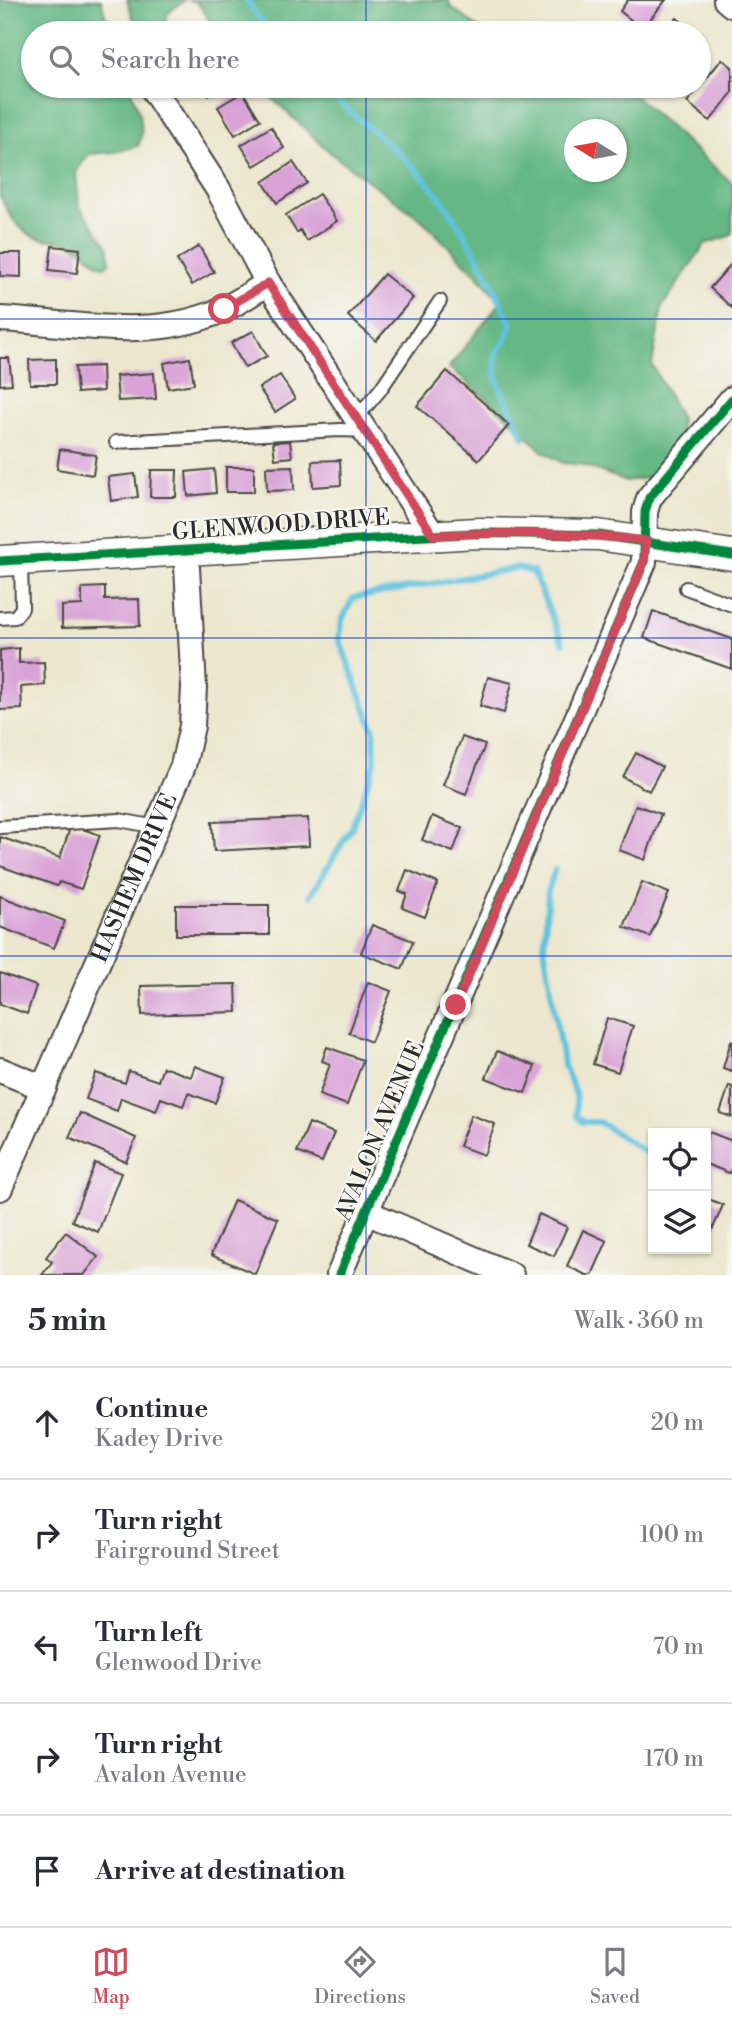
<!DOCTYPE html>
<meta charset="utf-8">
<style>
body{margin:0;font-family:"Libre Bodoni",serif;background:#f2f2f3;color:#2b2b33}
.controls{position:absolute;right:21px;bottom:21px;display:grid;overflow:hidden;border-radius:0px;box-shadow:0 2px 5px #0004}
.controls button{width:63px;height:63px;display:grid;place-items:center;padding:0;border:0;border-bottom:2px solid #e1e1e2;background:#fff;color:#2b2b33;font:35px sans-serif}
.compass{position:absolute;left:564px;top:119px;width:63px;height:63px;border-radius:50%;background:#fff;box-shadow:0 2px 5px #0004;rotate:281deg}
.stop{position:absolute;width:21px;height:21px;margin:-16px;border:5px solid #d1495b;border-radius:50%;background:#fff}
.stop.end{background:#d1495b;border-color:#fff;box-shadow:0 2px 7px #0008}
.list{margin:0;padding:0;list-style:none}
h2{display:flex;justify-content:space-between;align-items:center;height:91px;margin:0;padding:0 28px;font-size:30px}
h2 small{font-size:23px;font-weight:400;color:#7c7c81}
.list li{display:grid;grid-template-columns:46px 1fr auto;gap:21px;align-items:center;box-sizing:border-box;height:112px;padding:0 28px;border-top:2px solid #e1e1e2}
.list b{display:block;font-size:26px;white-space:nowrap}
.list p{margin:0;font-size:23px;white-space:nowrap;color:#7c7c81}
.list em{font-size:23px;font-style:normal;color:#7c7c81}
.icon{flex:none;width:38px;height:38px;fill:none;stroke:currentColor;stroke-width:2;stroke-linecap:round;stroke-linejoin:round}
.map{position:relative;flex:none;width:732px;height:1275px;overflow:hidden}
.search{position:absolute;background:#fff;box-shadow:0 2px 5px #0004;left:21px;right:21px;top:21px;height:77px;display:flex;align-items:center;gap:18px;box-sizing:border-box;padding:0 24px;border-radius:38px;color:#7c7c81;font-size:26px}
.sheet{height:651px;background:#fff}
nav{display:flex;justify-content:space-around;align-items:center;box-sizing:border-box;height:98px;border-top:2px solid #e1e1e2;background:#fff;font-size:19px;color:#7c7c81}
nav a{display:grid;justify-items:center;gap:4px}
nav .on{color:#d1495b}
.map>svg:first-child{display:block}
.forest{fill:#65b784;stroke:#487158;stroke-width:2;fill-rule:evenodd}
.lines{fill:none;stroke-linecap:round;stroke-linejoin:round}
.stream{stroke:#5fc2dd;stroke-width:6}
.building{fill:#d9a3d7}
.service-casing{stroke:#484743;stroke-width:16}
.minor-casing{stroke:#484743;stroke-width:28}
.tertiary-casing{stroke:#484743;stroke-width:33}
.service{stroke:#fff;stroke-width:12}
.minor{stroke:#fff;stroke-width:24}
.tertiary{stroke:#fff;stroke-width:30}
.cycleway-casing{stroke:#f6f6f2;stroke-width:13}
.cycleway{stroke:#00873e;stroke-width:9}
.route{stroke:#d1495b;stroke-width:9}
.grid{fill:none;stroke:#1d4ed8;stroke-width:2;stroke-opacity:0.55}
.labels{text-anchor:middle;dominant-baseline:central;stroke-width:5;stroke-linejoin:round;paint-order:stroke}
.street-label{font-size:23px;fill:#2b2b2b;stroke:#f6f6f2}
</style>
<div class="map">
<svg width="732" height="1275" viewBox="0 0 732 1275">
<rect width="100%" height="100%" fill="#f6f6f2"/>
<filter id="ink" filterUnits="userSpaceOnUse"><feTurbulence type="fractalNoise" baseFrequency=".0143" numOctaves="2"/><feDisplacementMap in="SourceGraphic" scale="14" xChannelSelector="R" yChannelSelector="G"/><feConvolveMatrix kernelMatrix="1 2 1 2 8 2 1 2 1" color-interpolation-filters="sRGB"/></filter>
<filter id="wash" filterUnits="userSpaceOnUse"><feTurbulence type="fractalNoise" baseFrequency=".00686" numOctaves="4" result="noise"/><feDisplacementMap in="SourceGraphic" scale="28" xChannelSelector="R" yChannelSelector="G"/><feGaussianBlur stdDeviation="1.57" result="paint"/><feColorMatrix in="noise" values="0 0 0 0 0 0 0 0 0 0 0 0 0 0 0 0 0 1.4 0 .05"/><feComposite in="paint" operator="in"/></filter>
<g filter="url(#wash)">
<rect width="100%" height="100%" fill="#ece7ce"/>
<g class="forest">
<path d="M0,0H101L110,33H33V86H129C137,106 147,125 138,146L115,152L89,154L76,172L79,206L108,246L110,262L105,267C92,263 86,249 70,243C60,239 48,241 38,238C18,232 7,212 0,195Z"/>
<path d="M127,0H185L168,13L162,33H138Z"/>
<path d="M188,0H449L450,6L481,30L495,33H218L197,2Z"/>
<path d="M259,86H624L732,183V235L705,244L662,307L652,365L681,419L679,440L671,454L647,478L626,481L583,465L562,463L541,450L510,419L449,367L500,303L482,280L422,220L333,155ZM574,130H616V172H574Z"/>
</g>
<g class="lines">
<g class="stream">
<path d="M247,0L259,19L272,33"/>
<path d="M322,86C353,118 392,143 422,176C461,219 486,272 511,324L506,340L496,353V378L524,438"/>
<path d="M555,870L548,890L544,947L563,1063L576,1095V1115L582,1122H599L653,1157"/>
<path d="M310,896L352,827L375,762L374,731L339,639L342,620L353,598L517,568L533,572L563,643"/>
</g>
</g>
<g id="blocks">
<g class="building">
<path d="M628,0H666L642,29L620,11Z"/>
<path d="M677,18L696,33H665Z"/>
<path d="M722,59L732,67V93L710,121L687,102Z"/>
<path d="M202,86H221L208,95Z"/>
<path d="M243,92L260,120L235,135L218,107Z"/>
<path d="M271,127L284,148L254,166L241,145Z"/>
<path d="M293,162L307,183L277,203L263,182Z"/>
<path d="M319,194L337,221L307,241L300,230L297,233L286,215Z"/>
<path d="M52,246L80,249L77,273L49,270Z"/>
<path d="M199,246L214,272L192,285L177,260Z"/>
<path d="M0,253H21V277L0,276Z"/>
<path d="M732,263V308L710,288Z"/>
<path d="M384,274L413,298L376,341L348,316Z"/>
<path d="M253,331L267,356L245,368L231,343Z"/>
<path d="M0,358H9L12,384L0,385Z"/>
<path d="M190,358L194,384L168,388L164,363Z"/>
<path d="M56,359V384H30L29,360Z"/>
<path d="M102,366L103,391L77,393L75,367Z"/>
<path d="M447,371L509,425L479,460L417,406Z"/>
<path d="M154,373L156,399L118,401L116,376Z"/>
<path d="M280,375L295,399L275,412L259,388Z"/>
<path d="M290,441L292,457L275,459L273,442Z"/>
<path d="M60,449L96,455L93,475L57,469Z"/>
<path d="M340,460L341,485L313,487L312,461Z"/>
<path d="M293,466L294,490L267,491L266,467Z"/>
<rect x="226" y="467" width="28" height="25"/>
<path d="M214,469L216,493L188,496L186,472Z"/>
<path d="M151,470H177L176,497H150Z"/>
<path d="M135,474L138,497L111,501L108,477Z"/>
<path d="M105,587V600L139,599L140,626L62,628V606L82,605V588Z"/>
<path d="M653,611L732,639V669L644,638Z"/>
<path d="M19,648V663L44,662L45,685L21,687L22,709L0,710V650Z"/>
<path d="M488,677L512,683L504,713L480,706Z"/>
<path d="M462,737L485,745L466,794L443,785Z"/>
<path d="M636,753L662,767L649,791L623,777Z"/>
<path d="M636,805L661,814L645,860L619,850Z"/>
<path d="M432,816L462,828L453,852L422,840Z"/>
<path d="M308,818L309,846L214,851L212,822Z"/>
<path d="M71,825L100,835L81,889L59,882L57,886L0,866V837L60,858Z"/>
<path d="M407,870L438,883L425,917L402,908L407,894L399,891Z"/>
<path d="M642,882L669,893L650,937L624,927Z"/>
<path d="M0,896L65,921L54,948L0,927Z"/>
<rect x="176" y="905" width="93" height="30"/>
<path d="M372,925L413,941L402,969L361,953Z"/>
<path d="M0,973L36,986L27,1014L0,1004Z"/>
<path d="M368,982L391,991L371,1042L349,1033Z"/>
<path d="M236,984L237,1012L142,1015L141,986Z"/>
<path d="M607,1018L633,1026L618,1072L593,1064Z"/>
<path d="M731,1041H732V1071L723,1068Z"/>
<path d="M327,1047L363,1060L347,1105L319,1095L330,1064L322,1061Z"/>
<path d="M497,1051L535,1066L525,1093L486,1078Z"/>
<path d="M195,1066L225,1077L215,1103L188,1093L183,1106L161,1098L156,1111L121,1098L117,1111L86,1099L96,1073L125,1083L129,1071L158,1081L163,1067L191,1077Z"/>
<path d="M729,1086L732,1087V1117L720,1113Z"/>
<path d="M80,1113L136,1138L126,1162L69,1137Z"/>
<path d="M471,1115L495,1124L484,1155L459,1146Z"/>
<path d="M309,1123L334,1133L322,1162L297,1152Z"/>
<path d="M709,1132L732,1141V1167L729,1173L706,1164V1141Z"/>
<path d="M95,1163L121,1173L98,1232L72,1221Z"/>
<path d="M706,1198L723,1205L711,1233L706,1231Z"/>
<path d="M234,1200L278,1219L255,1274L211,1255Z"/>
<path d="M539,1214L567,1227L554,1256L526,1244Z"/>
<path d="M583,1230L607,1241L592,1275H586L567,1266Z"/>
<path d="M66,1232L98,1257L84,1275H42L52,1262L46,1257Z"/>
</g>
</g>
</g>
<g filter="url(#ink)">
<use href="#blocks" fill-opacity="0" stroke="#484743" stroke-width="2"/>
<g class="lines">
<defs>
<g id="service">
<path d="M357,417L380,390L440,301"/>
<path d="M116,442L340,430L366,431"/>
<path d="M686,588L732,605"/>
<path d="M0,618L15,617L22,608L21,560"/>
<path d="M0,827L119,820L157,827"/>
</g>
<g id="minor">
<path d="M726,0L732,5"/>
<path d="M151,86L218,189L268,283L433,535"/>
<path d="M0,319C75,323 150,342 222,310C238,303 253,292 268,283"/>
<path d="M0,1070L44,1088"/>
<path id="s1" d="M0,1188L183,766L192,726L194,687L186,551"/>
<path d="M366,1212L511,1275"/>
<path d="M339,1275L644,562L645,512L649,498L732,399"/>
</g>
<path id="tertiary" d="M0,561L477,533L598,535L732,555"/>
</defs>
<use href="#service" class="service-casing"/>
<use href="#minor" class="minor-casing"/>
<use href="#tertiary" class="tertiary-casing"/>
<use href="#service" class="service"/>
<use href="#minor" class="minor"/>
<use href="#tertiary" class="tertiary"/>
<defs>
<g id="cycleway">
<path d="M0,561L477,533L598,535L732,555"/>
<path d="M339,1275L644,562L645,512L649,498L732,399"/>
</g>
</defs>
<use href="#cycleway" class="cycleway-casing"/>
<use href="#cycleway" class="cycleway"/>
</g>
</g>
<g class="lines" filter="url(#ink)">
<path class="route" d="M224,309L268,283L433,535C504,532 575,532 646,541L644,562L456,1005"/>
</g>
<path class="grid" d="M366,0V33M366,86V1275M0,319H732M0,638H732M0,956H732"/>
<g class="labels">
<g class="street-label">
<text transform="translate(281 525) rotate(-4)">GLENWOOD DRIVE</text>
<text stroke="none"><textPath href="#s1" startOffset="338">HASHEM DRIVE</textPath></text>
<text transform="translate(380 1131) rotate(-67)">AVALON AVENUE</text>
</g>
</g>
</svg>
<div class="controls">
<button><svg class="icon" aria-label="locate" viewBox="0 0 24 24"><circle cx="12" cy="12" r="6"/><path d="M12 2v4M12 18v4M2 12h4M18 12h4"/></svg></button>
<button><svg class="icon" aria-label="layers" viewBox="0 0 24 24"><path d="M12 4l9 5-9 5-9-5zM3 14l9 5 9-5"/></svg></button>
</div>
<svg class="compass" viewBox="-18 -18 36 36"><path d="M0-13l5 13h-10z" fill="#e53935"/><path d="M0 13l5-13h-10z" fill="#7c7c81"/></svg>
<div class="stop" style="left:224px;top:309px"></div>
<div class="stop end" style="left:456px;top:1005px"></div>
<div class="search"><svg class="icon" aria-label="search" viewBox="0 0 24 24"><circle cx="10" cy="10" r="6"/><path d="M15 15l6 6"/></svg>Search here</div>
</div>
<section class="sheet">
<h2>5 min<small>Walk · 360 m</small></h2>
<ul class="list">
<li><svg class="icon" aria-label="ahead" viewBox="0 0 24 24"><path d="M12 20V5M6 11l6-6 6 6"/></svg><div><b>Continue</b><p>Kadey Drive</p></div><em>20 m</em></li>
<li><svg class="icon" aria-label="right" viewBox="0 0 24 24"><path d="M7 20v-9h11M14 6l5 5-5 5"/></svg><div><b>Turn right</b><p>Fairground Street</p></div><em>100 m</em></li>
<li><svg class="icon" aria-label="left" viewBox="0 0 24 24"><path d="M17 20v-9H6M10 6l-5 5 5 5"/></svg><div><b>Turn left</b><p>Glenwood Drive</p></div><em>70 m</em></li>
<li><svg class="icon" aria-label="right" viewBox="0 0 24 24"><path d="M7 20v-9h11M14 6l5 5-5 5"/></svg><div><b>Turn right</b><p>Avalon Avenue</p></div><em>170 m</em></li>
<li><svg class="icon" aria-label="arrive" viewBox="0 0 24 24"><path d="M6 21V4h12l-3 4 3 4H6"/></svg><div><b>Arrive at destination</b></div></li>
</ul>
</section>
<nav>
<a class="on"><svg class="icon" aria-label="map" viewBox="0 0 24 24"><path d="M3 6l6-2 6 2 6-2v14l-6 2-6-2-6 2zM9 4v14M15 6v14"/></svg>Map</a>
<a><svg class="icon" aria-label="directions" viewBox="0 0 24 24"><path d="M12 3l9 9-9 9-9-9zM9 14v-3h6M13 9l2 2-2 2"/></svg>Directions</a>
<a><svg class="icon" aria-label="saved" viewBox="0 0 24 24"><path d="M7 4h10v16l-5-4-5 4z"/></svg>Saved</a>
</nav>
